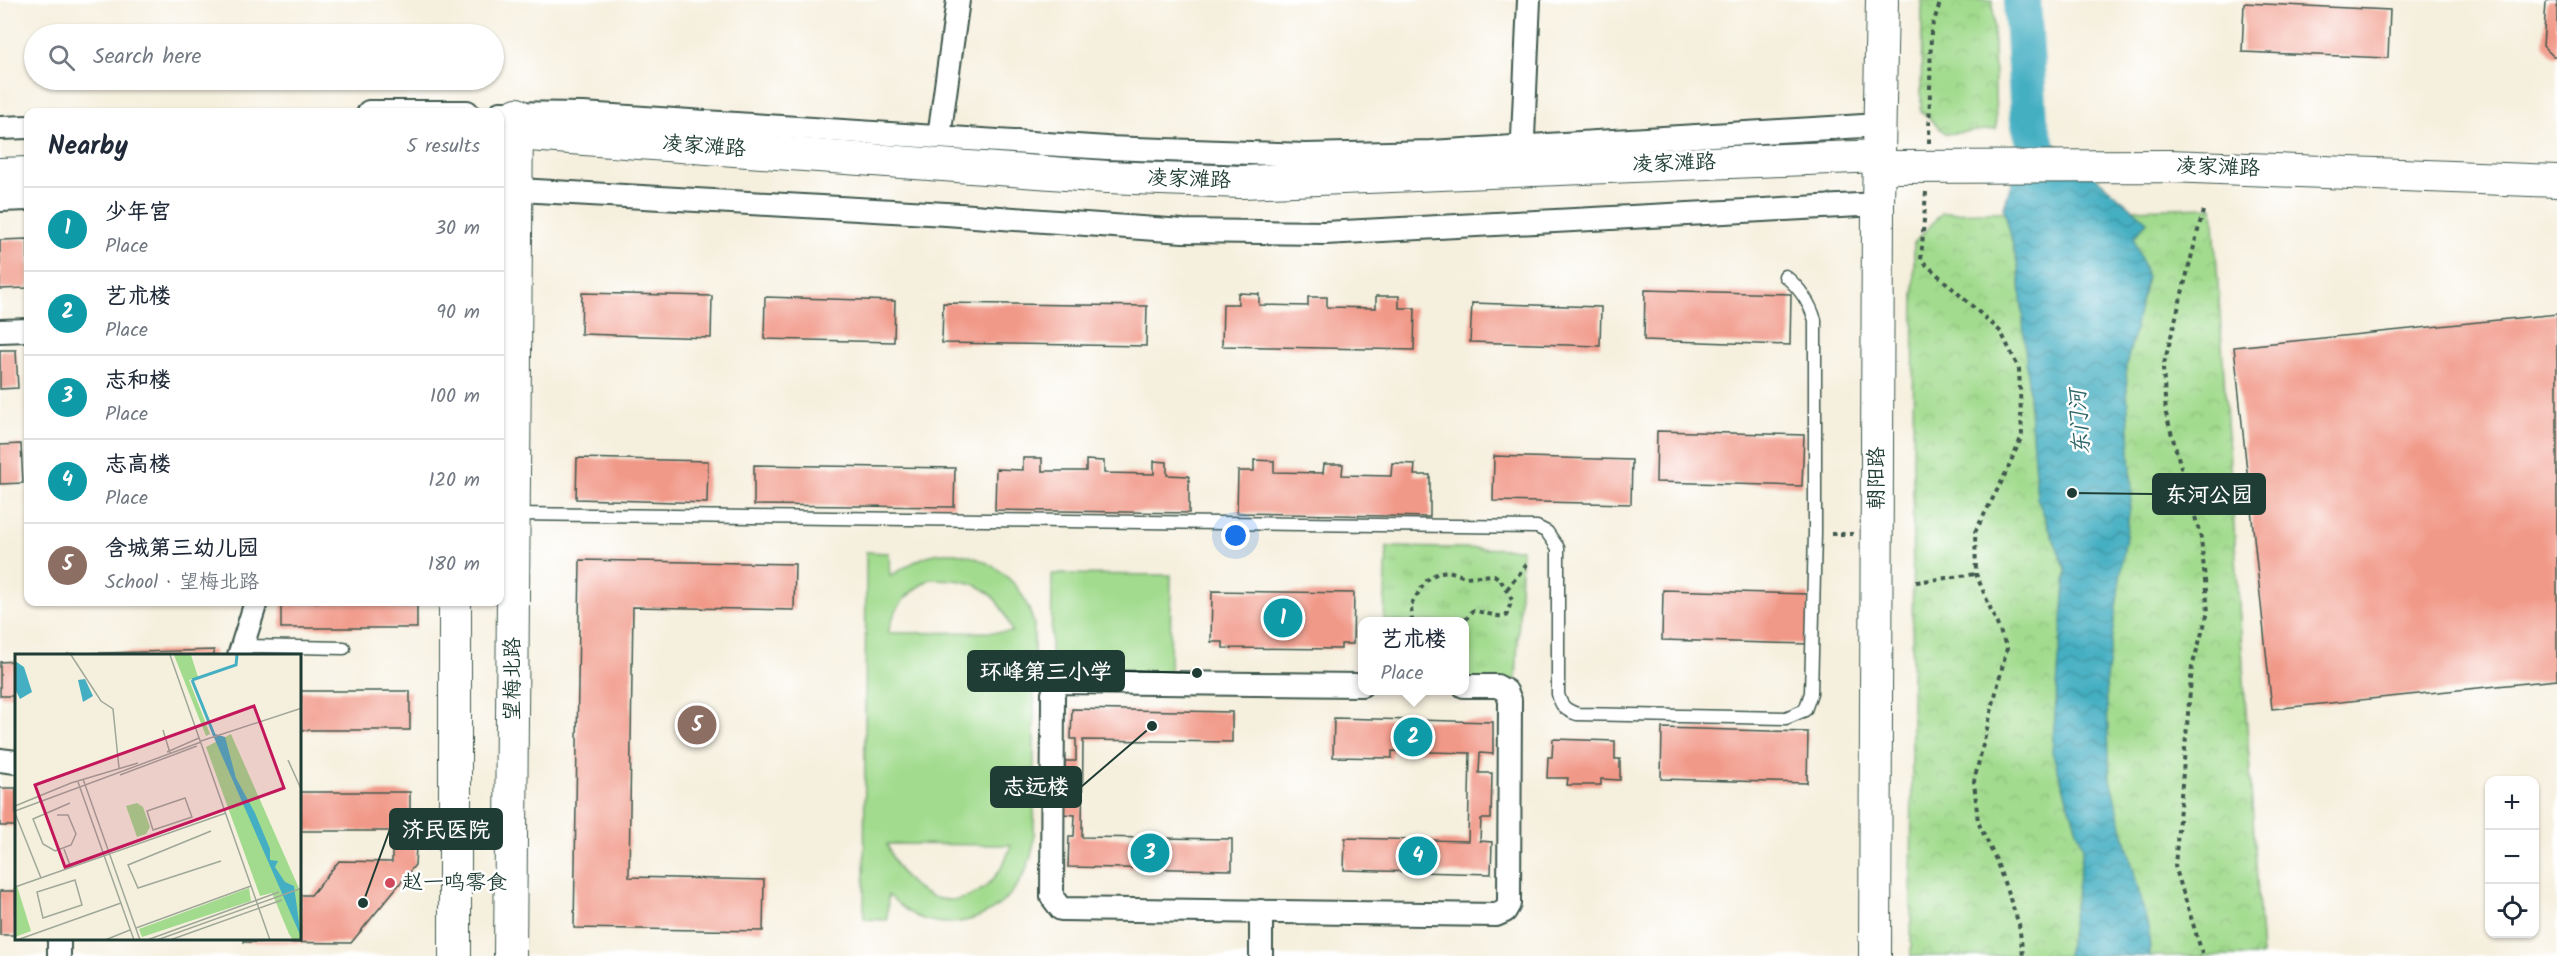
<!DOCTYPE html>
<meta charset="utf-8">
<style>
body{margin:0;font-family:Kalam,"LXGW WenKai TC",sans-serif;background:#f6f6f7;color:#1f2937}
.controls{position:absolute;right:18px;bottom:18px;display:grid;overflow:hidden;border-radius:12px;box-shadow:0 2px 4px #0004}
.controls button{width:54px;height:54px;display:grid;place-items:center;padding:0;border:0;border-bottom:2px solid #e0e1e3;background:#fff;color:#1f2937;font:30px sans-serif}
.you{position:absolute;left:1236px;top:536px;width:21px;height:21px;margin:-15px;border:4px solid #fff;border-radius:50%;background:#1a73e8;box-shadow:0 0 0 9px #1a73e833}
.badge{display:grid;place-items:center;width:39px;height:39px;border-radius:50%;background:#111827;color:#fff;font-size:20px;font-weight:700}
.pin{position:absolute;translate:-50% -50%;border:3px solid #fff;box-shadow:0 2px 6px #0006}
.popup{position:absolute;left:1358px;top:617px;width:111px;height:78px;box-sizing:border-box;display:grid;place-content:center;border-radius:12px;background:#fff;filter:drop-shadow(0 2px 4px #0005);font-size:20px;white-space:nowrap;color:#747a83}
.popup b{font-size:22px;color:#1f2937}
.popup::after{content:'';position:absolute;left:50%;top:100%;margin-left:-12px;border:12px solid transparent;border-top-color:#fff}
.list{margin:0;padding:0;list-style:none}
h2{display:flex;justify-content:space-between;align-items:center;height:78px;margin:0;padding:0 24px;font-size:26px}
h2 small{font-size:20px;font-weight:400;color:#747a83}
.list li{display:grid;grid-template-columns:39px 1fr auto;gap:18px;align-items:center;box-sizing:border-box;height:84px;padding:0 24px;border-top:2px solid #e0e1e3}
.list b{display:block;font-size:22px;white-space:nowrap}
.list p{margin:0;font-size:20px;white-space:nowrap;color:#747a83}
.list em{font-size:20px;font-style:normal;color:#747a83}
.icon{flex:none;width:33px;height:33px;fill:none;stroke:currentColor;stroke-width:2;stroke-linecap:round;stroke-linejoin:round}
.map{position:relative;flex:none;width:2557px;height:956px;overflow:hidden}
.search{position:absolute;background:#fff;box-shadow:0 2px 4px #0004;left:24px;top:24px;width:480px;height:66px;display:flex;align-items:center;gap:15px;box-sizing:border-box;padding:0 21px;border-radius:33px;color:#747a83;font-size:22px}
.panel{position:absolute;background:#fff;box-shadow:0 2px 4px #0004;left:24px;top:108px;width:480px;height:498px;border-radius:12px}
.map>svg:first-child{display:block}
.grass{fill:url(#grass-tufts);stroke:#608c61;stroke-width:1.5}
.park{fill:url(#park-crowns);stroke:#608c61;stroke-width:1.5}
.pitch{fill:#a2db8e;stroke:#608c61;stroke-width:1.5;fill-rule:evenodd}
.water{fill:url(#water-waves);stroke:#32767b;stroke-width:1.5}
.lines{fill:none;stroke-linecap:round;stroke-linejoin:round}
.river{stroke:#44afc2;stroke-width:38}
.building{fill:#f19988}
.service-casing{stroke:#3f584d;stroke-width:15}
.minor-casing{stroke:#3f584d;stroke-width:26}
.secondary-casing{stroke:#3f584d;stroke-width:34}
.path{stroke:#3f584d;stroke-width:4;stroke-dasharray:4.5 4.5;stroke-linecap:butt}
.service{stroke:#fff;stroke-width:12}
.minor{stroke:#fff;stroke-width:22}
.secondary{stroke:#fff;stroke-width:32}
.poi-dot{fill:#d1495b;stroke:#fff;stroke-width:2}
.labels{text-anchor:middle;dominant-baseline:central;stroke-width:5;stroke-linejoin:round;paint-order:stroke}
.street-label{font-size:21px;fill:#1f3d34;stroke:#fff}
.poi-label{font-size:21px;fill:#1f3d34;stroke:#fff;text-anchor:start}
.water-label{font-size:22px;font-style:italic;fill:#2c6566;stroke:#fff}
.inset-river{fill:none;stroke:#44afc2;stroke-width:3}
.inset-road{fill:none;stroke:#9fa899;stroke-width:1.5}
.view{fill:#c2185b;fill-opacity:0.15;stroke:#c2185b;stroke-width:3}
.inset-edge{fill:none;stroke:#1f3d34;stroke-width:3}
.leader{fill:none;stroke:#1f3d34;stroke-width:2}
.callout-dot{fill:#1f3d34;stroke:#fff;stroke-width:2}
.callout{fill:#1f3d34;stroke:#1f3d34;stroke-width:2}
.callout-label{font-size:22px;text-anchor:middle;font-weight:bold;fill:#fff}
</style>
<div class="map">
<svg width="2557" height="956" viewBox="0 0 2557 956">
<defs>
<pattern id="grass-tufts" width="24" height="20" patternUnits="userSpaceOnUse" patternTransform="scale(1.5)"><rect width="24" height="20" fill="#a2db8e"/><path d="M3 7l-1-3M5 7V3M7 7l1-3M15 17l-1-3M17 17v-4M19 17l1-3" fill="none" stroke="#8bbd7b"/></pattern>
<pattern id="park-crowns" width="20" height="18" patternUnits="userSpaceOnUse" patternTransform="scale(1.5)"><rect width="20" height="18" fill="#a2db8e"/><path d="M2 6a3 3 0 1 1 6 0M12 15a3 3 0 1 1 6 0" fill="none" stroke="#8bbd7b"/></pattern>
<pattern id="water-waves" width="16" height="10" patternUnits="userSpaceOnUse" patternTransform="scale(1.5)"><rect width="16" height="10" fill="#44afc2"/><path d="M0 5q4-4 8 0t8 0" fill="none" stroke="#38909e"/></pattern>
</defs>
<rect width="100%" height="100%" fill="#fff"/>
<filter id="ink" filterUnits="userSpaceOnUse"><feTurbulence type="fractalNoise" baseFrequency=".0167" numOctaves="2"/><feDisplacementMap in="SourceGraphic" scale="12" xChannelSelector="R" yChannelSelector="G"/><feConvolveMatrix kernelMatrix="1 2 1 2 8 2 1 2 1" color-interpolation-filters="sRGB"/></filter>
<filter id="wash" filterUnits="userSpaceOnUse"><feTurbulence type="fractalNoise" baseFrequency=".008" numOctaves="4" result="noise"/><feDisplacementMap in="SourceGraphic" scale="24" xChannelSelector="R" yChannelSelector="G"/><feGaussianBlur stdDeviation="1.35" result="paint"/><feColorMatrix in="noise" values="0 0 0 0 0 0 0 0 0 0 0 0 0 0 0 0 0 1.4 0 .05"/><feComposite in="paint" operator="in"/></filter>
<g filter="url(#wash)">
<rect width="100%" height="100%" fill="#f5efdd"/>
<path class="grass" d="M1387,547L1522,549L1516,681H1464V622H1384Z"/>
<g class="park">
<path d="M1922,0H1993L1996,129L1946,134L1921,111Z"/>
<path d="M2213,207L2262,956H1911L1914,243L1942,213Z"/>
</g>
<g class="pitch">
<path d="M866,552L889,553L890,576C902,569 914,561 927,556C959,546 995,561 1016,586C1025,597 1030,611 1034,624V841C1027,895 979,936 923,919C909,915 899,904 888,895L887,920L864,919ZM930,579C975,579 997,586 1012,632L888,633C895,605 906,594 930,579ZM887,844L1011,845C988,920 911,917 887,844Z"/>
<path d="M1052,574L1171,575L1170,678L1051,677Z"/>
</g>
<path class="water" d="M2029,120L2147,221L2134,238L2147,277L2126,367L2132,493L2106,680L2110,779L2149,931L2150,956H2067L2083,848L2052,752L2066,570L2037,498L2019,271L2004,208Z"/>
<g class="lines">
<path class="river" d="M2022,0L2029,120L2043,171"/>
</g>
<g id="blocks">
<g class="building">
<path d="M2548,0H2557V56H2553L2543,46L2546,2Z"/>
<path d="M2244,3L2390,10L2388,58L2242,52Z"/>
<path d="M28,239V288L0,289V240Z"/>
<path d="M1645,290L1791,294L1790,345L1644,340Z"/>
<path d="M582,293L712,296L711,338L581,334Z"/>
<path d="M1238,293L1259,294V305L1308,306V297H1327V307L1376,308V296H1399V308H1415L1414,350L1222,346L1223,304H1238Z"/>
<path d="M765,297L895,301L894,342L764,339Z"/>
<path d="M943,303L1147,306L1146,346L942,343Z"/>
<path d="M1472,303L1601,307L1600,346L1470,342Z"/>
<path d="M2557,314V680L2272,709L2234,347Z"/>
<path d="M0,350H16L18,388L0,389Z"/>
<path d="M1657,431L1804,435L1802,486L1656,482Z"/>
<path d="M21,444L23,483L0,484V445Z"/>
<path d="M1494,456L1632,460L1631,504L1493,501Z"/>
<path d="M577,458L708,461L707,503L576,499Z"/>
<path d="M1023,458H1042V471H1086V460L1104,461V473L1154,474V461L1167,462V475L1189,476V513L995,510L996,469L1023,470Z"/>
<path d="M1254,460L1274,461V472L1323,473L1324,464H1343L1342,475L1391,476L1392,463L1415,464L1414,475H1430V517L1237,513L1238,471H1254Z"/>
<path d="M754,465L955,468L954,507L754,505Z"/>
<path d="M580,560L795,564L794,610L633,607L629,877L764,880L763,931L574,928Z"/>
<path d="M1663,590L1809,594L1808,644L1662,640Z"/>
<path d="M1212,591L1354,593L1353,644H1341V649L1223,648V642H1211Z"/>
<rect x="281" y="602" width="136" height="26"/>
<path d="M214,650V656H68V654Z"/>
<path d="M16,661V696H0V662Z"/>
<rect x="300" y="691" width="110" height="39"/>
<path d="M1072,709L1232,712V742L1083,740L1082,837L1232,839V870L1068,867L1069,836H1074L1075,815L1064,814L1065,761H1076V739H1071Z"/>
<path d="M1334,718L1493,722V754L1480,753L1479,773H1492L1491,819H1481L1480,841L1492,842L1491,874L1344,870L1345,838L1468,841L1470,753L1392,751V758L1333,757Z"/>
<path d="M1662,728L1808,732L1807,783L1661,779Z"/>
<path d="M1553,739L1615,741V759H1620V780L1601,779V785H1567L1568,778H1547L1548,757H1552Z"/>
<rect x="0" y="788" width="16" height="38"/>
<rect x="300" y="792" width="110" height="39"/>
<path d="M392,847H416L415,865L351,943L244,942V940H300V895H311L339,861L392,862Z"/>
<rect x="0" y="891" width="16" height="44"/>
</g>
</g>
</g>
<g filter="url(#ink)">
<use href="#blocks" fill-opacity="0" stroke="#3f584d" stroke-width="1.5"/>
<g class="lines">
<defs>
<g id="service">
<path d="M515,514L1537,527L1547,532L1558,548V694C1561,706 1565,710 1577,714L1786,718L1805,710L1811,693L1815,533V320C1809,301 1800,288 1785,276"/>
<path d="M243,646L344,648"/>
</g>
<g id="minor">
<path d="M369,112H467"/>
<path d="M500,113L583,114L1107,148L1306,155L1431,152L1880,125"/>
<path d="M0,128L28,127"/>
<path d="M939,137L958,0"/>
<path d="M1522,160L1529,0"/>
<path d="M500,189L946,214L1183,231L1325,233L1878,204"/>
<path d="M0,200L28,199"/>
<path d="M0,331L28,330"/>
<path d="M239,656L256,602"/>
<path d="M1362,685L1063,682L1056,686L1053,694L1052,897L1061,909L1496,915L1505,911L1509,904L1510,700L1506,691L1497,686H1464"/>
<path d="M0,760L16,762"/>
<path d="M59,956V940"/>
<path d="M1261,956V911"/>
</g>
<g id="secondary">
<path d="M500,133L1107,177L1242,182L1879,156"/>
<path d="M1879,167L2169,166L2557,181"/>
<path d="M0,174L28,173"/>
<path d="M455,956V602"/>
<path d="M510,956L517,114"/>
<path d="M1875,956L1878,204L1882,0"/>
</g>
</defs>
<use href="#service" class="service-casing"/>
<use href="#minor" class="minor-casing"/>
<use href="#secondary" class="secondary-casing"/>
<g class="path">
<path d="M1929,143L1931,30L1941,0"/>
<path d="M1926,192L1921,260L2001,332L2019,369L2022,436L2003,479L1975,532L1976,574L2007,648L1974,781L1978,822L1996,860L2019,924L2023,956"/>
<path d="M2203,211L2163,368L2166,414L2201,538L2208,612L2192,667L2175,866L2203,956"/>
<path d="M1831,534H1853"/>
<path d="M1916,582L1976,574"/>
<path d="M1507,589L1528,563"/>
<path d="M1412,622L1411,605L1422,587L1429,578L1440,572L1449,571L1465,577L1494,575L1500,579L1512,600L1506,616C1496,618 1484,611 1472,611L1464,622"/>
</g>
<use href="#service" class="service"/>
<use href="#minor" class="minor"/>
<use href="#secondary" class="secondary"/>
</g>
</g>
<circle class="poi-dot" cx="390" cy="883" r="6"/>
<g class="labels">
<g class="street-label">
<text transform="translate(704 147) rotate(4)">凌家滩路</text>
<text transform="translate(1674 164) rotate(-2)">凌家滩路</text>
<text transform="translate(2218 168) rotate(2)">凌家滩路</text>
<text transform="translate(1189 180) rotate(2)">凌家滩路</text>
<text transform="translate(1877 478) rotate(-90)">朝阳路</text>
<text transform="translate(513 679) rotate(-90)">望梅北路</text>
</g>
<g class="poi-label">
<text x="402" y="883">赵一鸣零食</text>
</g>
<g class="water-label">
<text transform="translate(2081 422) rotate(-94)">东门河</text>
</g>
</g>
<g transform="translate(15 654)">
<rect width="286" height="286" fill="#f5efdd"/>
<path d="M159,1H176L183,23L174,26L195,80L191,82ZM216,80L286,239V286H278L274,280L257,239L245,242L191,93ZM2,232L16,277L0,283V233ZM234,234L236,247L127,283L124,275Z" fill="#a2db8e"/>
<path d="M122,149L128,153L135,173L131,180L122,183L111,152Z" fill="#a2db8e"/>
<path d="M0,7L9,13L17,38L5,45L0,35ZM70,25L78,42L68,48L63,26ZM197,79L210,83L221,124L240,159L255,195V206L263,207L260,213L270,228L279,232L286,283Z" fill="#44afc2"/>
<path class="inset-river" d="M177,26L221,11L222,1M177,26L200,83"/>
<path class="inset-road" d="M56,1L86,47L98,55L104,114M155,1L255,286M148,76L155,99M186,87L287,54M152,98L184,84M273,106L287,137M105,121L182,92M68,125L125,286M63,128L119,286M170,144L177,163L138,176L132,157ZM0,152L56,129L123,109M0,157L186,88M0,159L26,224M42,161H53L61,180L56,191L40,197L28,190L18,165L55,149M196,177L113,211L123,234L206,207M49,195L56,214M60,226L67,251L28,264L22,238ZM0,233L211,159M121,274L236,232M2,286L106,249M90,286L115,276M132,286L264,238M142,286L287,234M155,286L267,246"/>
<path class="view" d="M239,52L269,134L50,213L20,131Z"/>
<rect width="286" height="286" class="inset-edge"/>
</g>
<path class="leader" d="M2072 493L2153 494M1197 673L1124 671M1152 726L1081 787M363 903L390 829"/>
<g class="callout-dot">
<circle cx="2072" cy="493" r="6"/>
<circle cx="1197" cy="673" r="6"/>
<circle cx="1152" cy="726" r="6"/>
<circle cx="363" cy="903" r="6"/>
</g>
<g class="callout">
<rect x="2153" y="474" width="112" height="40" rx="6"/>
<rect x="968" y="651" width="156" height="40" rx="6"/>
<rect x="991" y="767" width="90" height="40" rx="6"/>
<rect x="390" y="809" width="112" height="40" rx="6"/>
</g>
<g class="callout-label">
<text x="2209" y="502">东河公园</text>
<text x="1046" y="679">环峰第三小学</text>
<text x="1036" y="794">志远楼</text>
<text x="446" y="837">济民医院</text>
</g>
</svg>
<div class="controls">
<button>+</button>
<button>−</button>
<button><svg class="icon" aria-label="locate" viewBox="0 0 24 24"><circle cx="12" cy="12" r="6"/><path d="M12 2v4M12 18v4M2 12h4M18 12h4"/></svg></button>
</div>
<div class="you"></div>
<div class="pin badge" style="left:1283px;top:618px;background:#0f9aa8">1</div>
<div class="pin badge" style="left:1413px;top:737px;background:#0f9aa8">2</div>
<div class="popup"><b>艺术楼</b>Place</div>
<div class="pin badge" style="left:1150px;top:853px;background:#0f9aa8">3</div>
<div class="pin badge" style="left:1418px;top:856px;background:#0f9aa8">4</div>
<div class="pin badge" style="left:697px;top:725px;background:#8d6e63">5</div>
<div class="search"><svg class="icon" aria-label="search" viewBox="0 0 24 24"><circle cx="10" cy="10" r="6"/><path d="M15 15l6 6"/></svg>Search here</div>
<section class="panel">
<h2>Nearby<small>5 results</small></h2>
<ul class="list">
<li><span class="badge" style="background:#0f9aa8">1</span><div><b>少年宫</b><p>Place</p></div><em>30 m</em></li>
<li><span class="badge" style="background:#0f9aa8">2</span><div><b>艺术楼</b><p>Place</p></div><em>90 m</em></li>
<li><span class="badge" style="background:#0f9aa8">3</span><div><b>志和楼</b><p>Place</p></div><em>100 m</em></li>
<li><span class="badge" style="background:#0f9aa8">4</span><div><b>志高楼</b><p>Place</p></div><em>120 m</em></li>
<li><span class="badge" style="background:#8d6e63">5</span><div><b>含城第三幼儿园</b><p>School · 望梅北路</p></div><em>180 m</em></li>
</ul>
</section>
</div>
